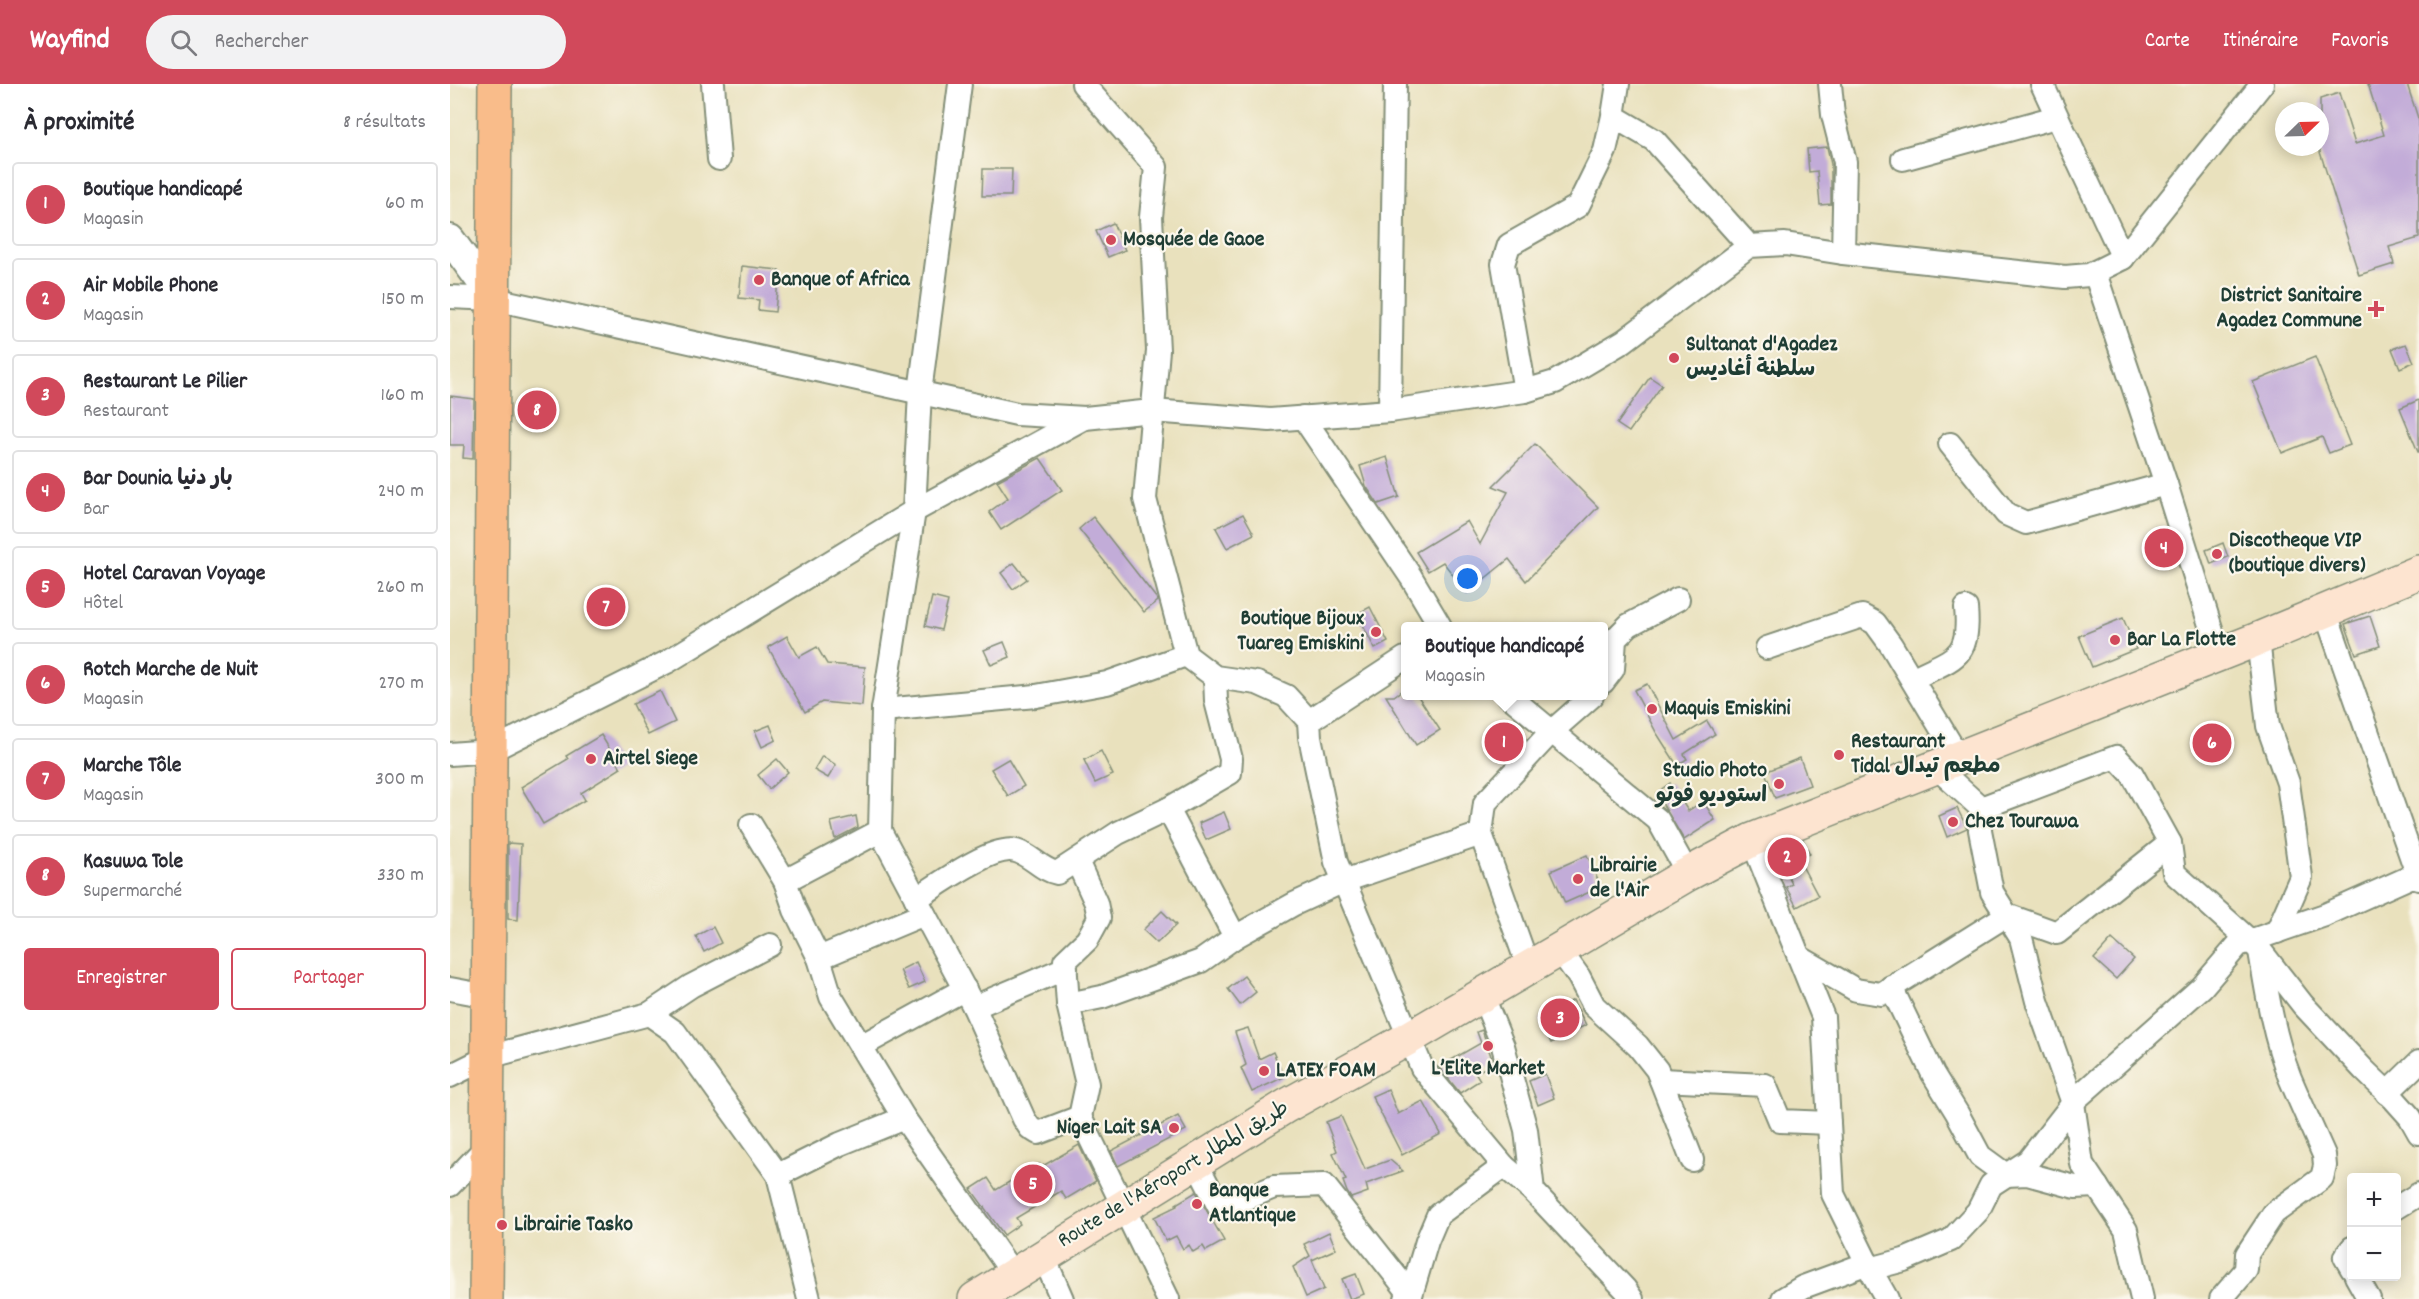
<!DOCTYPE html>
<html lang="fr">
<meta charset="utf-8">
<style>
body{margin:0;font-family:Dekko,"Playpen Sans Arabic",sans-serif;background:#f2f2f3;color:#2b2b33}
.controls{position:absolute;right:18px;bottom:18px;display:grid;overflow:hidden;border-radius:6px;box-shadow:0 3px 15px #0003}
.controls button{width:54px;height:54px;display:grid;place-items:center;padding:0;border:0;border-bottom:2px solid #e1e1e2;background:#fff;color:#2b2b33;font:30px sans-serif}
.compass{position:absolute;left:1825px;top:18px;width:54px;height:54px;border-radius:50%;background:#fff;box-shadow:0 3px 15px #0003;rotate:67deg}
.you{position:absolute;left:1018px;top:495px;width:21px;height:21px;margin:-15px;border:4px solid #fff;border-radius:50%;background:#1a73e8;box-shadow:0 0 0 9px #1a73e833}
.badge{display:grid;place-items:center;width:39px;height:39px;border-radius:50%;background:#d1495b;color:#fff;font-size:20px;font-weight:700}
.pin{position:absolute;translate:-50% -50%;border:3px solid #fff;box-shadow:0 2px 6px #0006}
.popup{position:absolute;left:951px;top:538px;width:207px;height:78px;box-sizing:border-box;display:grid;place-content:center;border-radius:6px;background:#fff;filter:drop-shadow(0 2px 4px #0005);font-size:20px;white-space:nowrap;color:#7c7c81}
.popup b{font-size:22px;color:#2b2b33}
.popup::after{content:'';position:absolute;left:50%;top:100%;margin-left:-12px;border:12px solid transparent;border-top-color:#fff}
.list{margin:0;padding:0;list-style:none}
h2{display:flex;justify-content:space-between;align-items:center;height:78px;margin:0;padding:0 24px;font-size:26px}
h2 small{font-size:20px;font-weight:400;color:#7c7c81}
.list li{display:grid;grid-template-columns:39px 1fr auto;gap:18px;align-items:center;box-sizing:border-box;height:84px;margin:0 12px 12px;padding:0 12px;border:2px solid #e1e1e2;border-radius:6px}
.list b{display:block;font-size:22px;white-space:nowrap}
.list p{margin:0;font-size:20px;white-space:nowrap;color:#7c7c81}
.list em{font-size:20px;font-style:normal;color:#7c7c81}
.actions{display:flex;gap:12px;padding:18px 24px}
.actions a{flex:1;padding:14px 0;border:2px solid #d1495b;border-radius:6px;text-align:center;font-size:21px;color:#d1495b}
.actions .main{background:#d1495b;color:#fff}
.icon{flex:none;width:33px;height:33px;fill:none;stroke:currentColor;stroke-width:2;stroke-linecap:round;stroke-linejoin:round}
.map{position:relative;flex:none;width:1969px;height:1215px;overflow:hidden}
header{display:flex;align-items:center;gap:36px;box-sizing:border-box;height:84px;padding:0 30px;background:#d1495b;color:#fff}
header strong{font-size:28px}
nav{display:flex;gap:33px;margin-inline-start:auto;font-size:21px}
.search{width:420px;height:54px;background:#f2f2f3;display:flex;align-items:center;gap:15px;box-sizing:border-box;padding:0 21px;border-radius:33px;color:#7c7c81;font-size:22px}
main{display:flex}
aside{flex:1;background:#fff}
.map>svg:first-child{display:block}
.building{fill:#c2acd8}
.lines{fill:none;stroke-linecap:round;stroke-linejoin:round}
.minor-casing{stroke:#848f78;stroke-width:26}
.tertiary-casing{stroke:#848f78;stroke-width:32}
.secondary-casing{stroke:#848f78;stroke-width:36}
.primary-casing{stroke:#848f78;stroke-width:36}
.minor{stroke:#fff;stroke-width:22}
.tertiary{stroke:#fff;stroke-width:28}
.secondary{stroke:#fde4d0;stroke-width:33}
.primary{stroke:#f9bc8a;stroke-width:33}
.poi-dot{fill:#d1495b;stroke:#fbf7ec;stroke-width:2}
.labels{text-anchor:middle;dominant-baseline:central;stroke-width:4.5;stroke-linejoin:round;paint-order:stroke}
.poi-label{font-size:22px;font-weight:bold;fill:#1f3d34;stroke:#fbf7ec;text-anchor:start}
.street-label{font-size:22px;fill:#1f3d34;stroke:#fbf7ec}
</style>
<header>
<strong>Wayfind</strong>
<div class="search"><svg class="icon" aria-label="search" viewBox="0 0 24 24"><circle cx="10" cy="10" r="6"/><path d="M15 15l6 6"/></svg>Rechercher</div>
<nav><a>Carte</a><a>Itinéraire</a><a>Favoris</a></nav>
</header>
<main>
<aside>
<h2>À proximité<small>8 résultats</small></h2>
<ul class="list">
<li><span class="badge">1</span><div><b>Boutique handicapé</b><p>Magasin</p></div><em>60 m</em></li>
<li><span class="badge">2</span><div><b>Air Mobile Phone</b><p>Magasin</p></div><em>150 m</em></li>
<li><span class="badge">3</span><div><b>Restaurant Le Pilier</b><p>Restaurant</p></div><em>160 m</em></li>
<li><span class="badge">4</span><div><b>Bar Dounia بار دنيا</b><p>Bar</p></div><em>240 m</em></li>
<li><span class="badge">5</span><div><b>Hotel Caravan Voyage</b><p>Hôtel</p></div><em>260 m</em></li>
<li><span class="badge">6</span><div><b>Rotch Marche de Nuit</b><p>Magasin</p></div><em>270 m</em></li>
<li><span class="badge">7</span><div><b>Marche Tôle</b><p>Magasin</p></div><em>300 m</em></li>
<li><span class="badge">8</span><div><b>Kasuwa Tole</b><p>Supermarché</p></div><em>330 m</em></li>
</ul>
<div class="actions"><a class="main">Enregistrer</a><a>Partager</a></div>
</aside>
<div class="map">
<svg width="1969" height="1215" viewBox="0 0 1969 1215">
<rect width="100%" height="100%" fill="#fbf7ec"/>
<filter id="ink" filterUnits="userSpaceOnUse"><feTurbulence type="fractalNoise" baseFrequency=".0167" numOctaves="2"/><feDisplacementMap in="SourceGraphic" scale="12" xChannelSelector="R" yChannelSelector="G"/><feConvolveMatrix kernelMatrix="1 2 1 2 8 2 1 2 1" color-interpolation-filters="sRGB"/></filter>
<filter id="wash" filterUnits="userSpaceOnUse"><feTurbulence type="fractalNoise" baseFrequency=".008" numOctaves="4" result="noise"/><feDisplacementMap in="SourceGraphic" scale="24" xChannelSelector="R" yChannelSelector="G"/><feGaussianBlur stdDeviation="1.35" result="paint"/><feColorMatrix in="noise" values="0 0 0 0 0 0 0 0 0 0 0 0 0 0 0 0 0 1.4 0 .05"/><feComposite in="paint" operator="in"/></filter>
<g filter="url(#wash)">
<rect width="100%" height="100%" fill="#e9e1bd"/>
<g id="blocks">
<g class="building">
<path d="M1918,0H1957L1969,37V154L1939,163L1944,180L1909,191L1870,68V15L1889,9L1905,60L1934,51Z"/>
<path d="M1377,63L1381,80V120L1370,121L1367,87L1359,88L1357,65Z"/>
<path d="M533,85H562L561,112H532Z"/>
<path d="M663,139L675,166L658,173L646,147Z"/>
<path d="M292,182L329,186L325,228L308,226L309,216L289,214Z"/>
<path d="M1956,260L1964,278L1950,284L1942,265Z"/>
<path d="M1865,273L1900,361L1879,369L1872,353L1832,369L1803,298Z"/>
<path d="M1200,293L1212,301L1179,348L1167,340Z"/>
<path d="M0,312L24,315L23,375L13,374L14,361H0Z"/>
<path d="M1969,316V368H1968L1950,324Z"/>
<path d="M1085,360L1148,423L1076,497L1059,475L1017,509L993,478L978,487L966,468L1017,437L1030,460L1058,408L1043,402Z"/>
<path d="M937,373L949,413L928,420L916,402L910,382Z"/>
<path d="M590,374L612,406L551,446L539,428L558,414L547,397Z"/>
<path d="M793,430L804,450L777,464L766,444Z"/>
<path d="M643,433L707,515L708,517L694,528L629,445Z"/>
<path d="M1773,459L1778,473L1761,480L1756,466Z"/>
<path d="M564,479L577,495L563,505L551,489Z"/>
<path d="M482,513L498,517L491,546L475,542Z"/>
<path d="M920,523L938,558L925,565L907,530Z"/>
<path d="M1920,532L1930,562L1906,570L1895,540Z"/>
<path d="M1673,534L1686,565L1642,583L1629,552Z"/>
<path d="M337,552L349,573L367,563L377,580L415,583L412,622L372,618L355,628L318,563Z"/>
<path d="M554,558L560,573L541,581L534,566Z"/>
<path d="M1197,600L1226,656L1257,637L1265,650L1234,670L1237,675L1227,681L1206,648L1184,606Z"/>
<path d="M955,604V612H968L990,646L966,661L936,612H944Z"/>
<path d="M210,607L225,638L198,651L183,620Z"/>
<path d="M320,641L326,656L312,663L305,647Z"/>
<path d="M151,651L171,684L131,709L135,716L93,740L71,703L118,675L116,672Z"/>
<path d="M651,667L663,691L645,699L634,676Z"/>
<path d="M372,672L386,681L378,694L364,686Z"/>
<path d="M1350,674L1360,701L1325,714L1315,688Z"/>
<path d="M327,675L338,688L319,705L308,691Z"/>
<path d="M558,675L574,702L558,712L541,685Z"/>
<path d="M1220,699L1238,727L1253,717L1265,736L1234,756L1206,709Z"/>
<path d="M1507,724L1517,744L1497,753L1489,732Z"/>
<path d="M774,728L781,745L756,756L749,739Z"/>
<path d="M406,732L408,743L385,755L381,738Z"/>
<path d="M1353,756L1360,770L1349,776L1368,812L1347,823L1336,803L1342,800L1326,769Z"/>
<path d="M58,759L71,760L68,836L58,835Z"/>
<path d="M1137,771L1151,803L1115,819L1101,787Z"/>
<path d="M712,827L726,841L707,859L693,846Z"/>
<path d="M263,843L271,859L254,868L246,852Z"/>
<path d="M1662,855L1684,875L1666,895L1644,875Z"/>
<path d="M466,878L475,898L459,905L450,886Z"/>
<path d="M794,892L806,908L790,921L778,905Z"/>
<path d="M1123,916L1136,941L1101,959L1089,935Z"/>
<path d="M798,944L809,975L823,968L834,993L802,1008L791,984L796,981L785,948Z"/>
<path d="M1032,946L1044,981L1025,988L1030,996L1010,1009L989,983L1031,959L1027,948Z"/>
<path d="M1095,990L1104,1014L1088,1021L1079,997Z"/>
<path d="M938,1005L948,1030L973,1017L991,1050L952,1071L922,1012Z"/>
<path d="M728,1032L736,1046L668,1082L661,1067Z"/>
<path d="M891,1032L915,1085L940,1076L953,1087L916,1100L918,1108L901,1114L897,1108L893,1097L896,1096L883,1069L887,1067L876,1038Z"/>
<path d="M629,1061L646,1097L616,1115L611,1107L566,1134L570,1140L554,1151L521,1105L538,1094L546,1106L589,1080L591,1083Z"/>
<path d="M746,1108L774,1157L756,1167L753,1162L743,1168L739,1161L733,1165L726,1152L716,1157L704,1133L727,1122L726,1120Z"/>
<path d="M879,1148L886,1165L862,1176L874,1205L856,1213L843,1183L860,1172L854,1160Z"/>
<path d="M906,1190L914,1210L900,1215L892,1195Z"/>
</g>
</g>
</g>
<g filter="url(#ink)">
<use href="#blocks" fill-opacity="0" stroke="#848f78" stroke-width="1.5"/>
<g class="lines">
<defs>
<g id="minor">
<path d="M263,0L269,75"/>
<path d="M633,0L706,83L701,133L708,266L695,415L736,571L765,593L807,599L836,612L859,637L860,653L886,778L972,984L1054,1082L1083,1107L1175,1205L1182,1215"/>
<path d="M1380,0L1383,31L1395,78L1393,169"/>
<path d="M1592,0L1673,174"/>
<path d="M1163,32L1204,56L1299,162"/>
<path d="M1453,75L1606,33"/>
<path d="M1645,189L1716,400L1769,570"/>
<path d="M0,213L44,215L567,330L635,334L702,327L820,336L940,327L1075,307L1105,298L1174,257L1299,162L1335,160L1393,169L1615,193L1639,191L1673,174L1812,0"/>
<path d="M1075,307L1053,180L1059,161L1128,122L1155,67L1163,32L1168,0"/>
<path d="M940,327L945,0"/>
<path d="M853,333L961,493L990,542"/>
<path d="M1500,360L1556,430L1576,439L1716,400"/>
<path d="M1875,527L1969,795"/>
<path d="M1808,555L1818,642L1838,699L1851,793L1827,848"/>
<path d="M1317,564L1412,532L1425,539L1441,561L1509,674"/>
<path d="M1462,595C1502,574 1521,576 1516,524"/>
<path d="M1153,598L1163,585L1165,555L1179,541L1228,515"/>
<path d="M1059,612L1208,736L1238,790"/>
<path d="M433,626L586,612L657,599L736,571"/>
<path d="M859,637L955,574"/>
<path d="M0,670L40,667L217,578L464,427L634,334"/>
<path d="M1486,683L1531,724L1666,673L1682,690L1720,759L1724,789L1810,866L1853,921L1914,986L1943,1014L1960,1033L1969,1049"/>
<path d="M1531,724L1530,746L1542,808L1571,854L1587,917L1623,1019L1632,1080L1676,1146L1692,1215"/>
<path d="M718,725L785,853L844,820L894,797L1031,750"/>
<path d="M301,741L335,797"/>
<path d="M430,747L524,923L574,1035L580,1044L588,1049L630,1033L718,1215"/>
<path d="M1302,756L1373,933L1383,1110L1420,1185"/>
<path d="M627,777L646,819L649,834L637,856L615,877L618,920L637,1000L630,1033"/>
<path d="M466,815C486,802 543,760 566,767C581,771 591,786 607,789L668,749L718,725L780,689L781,675L766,617L765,593"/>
<path d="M474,830L369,874L345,826L335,797L430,747L433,626L464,427L470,308L510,0"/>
<path d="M1109,865L1129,893L1144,922L1188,962L1207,986L1242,1076"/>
<path d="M1349,873L1406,906L1431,910L1557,831L1607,849L1720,759"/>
<path d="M369,874L381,913L454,1034L563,1190"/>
<path d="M1079,885L1031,750L1035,719L1101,648L1142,612"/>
<path d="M1441,903L1483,990L1507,1029L1530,1072L1556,1091L1577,1090L1625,1103L1647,1102"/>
<path d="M0,905L38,912"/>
<path d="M1032,910L1053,962L1076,1046L1083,1107"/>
<path d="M618,920L652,913L751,877L785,853"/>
<path d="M524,923L616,884"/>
<path d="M199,930L225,948L328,1091L359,1215"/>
<path d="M411,962L515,905"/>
<path d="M0,992L38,973L199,930L241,902L320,861"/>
<path d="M1211,996L1315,1001L1330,1037L1379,1039"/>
<path d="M1937,1009L1969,978"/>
<path d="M746,1078L770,1125L824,1103L874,1101L961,1211"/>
<path d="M328,1091L390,1060L454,1034"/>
<path d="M0,1101L37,1062"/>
<path d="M1946,1124L1969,1110"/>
<path d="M1902,1164L1895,1173L1902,1185"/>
<path d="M593,1171L612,1215"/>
<path d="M1906,1192L1919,1215"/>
<path d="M956,1215L961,1211L977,1157L988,1131L1054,1082"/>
<path d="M1333,1215L1353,1203L1418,1179"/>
<path d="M1437,1215L1420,1185L1454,1176L1501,1156L1528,1127L1541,1101L1578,1077L1627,1014L1752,903L1788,861L1875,831L1969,789"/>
<path d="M1771,1215L1796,1186L1797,1170L1824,1129L1872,1094L1875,1082L1874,1071C1863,1046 1851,1020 1840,994C1824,954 1817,910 1810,867"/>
</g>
<path id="tertiary" d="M0,155L44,215"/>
<path id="secondary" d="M525,1215L836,1022L959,954L1238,790L1302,756L1808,555L1969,488"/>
<path id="primary" d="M36,1215L45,0"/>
</defs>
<use href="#minor" class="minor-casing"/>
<use href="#tertiary" class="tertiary-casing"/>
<use href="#secondary" class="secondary-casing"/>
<use href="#primary" class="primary-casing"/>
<use href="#minor" class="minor"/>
<use href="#tertiary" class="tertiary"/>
<use href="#secondary" class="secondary"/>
<use href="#primary" class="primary"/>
</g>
</g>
<g class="poi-dot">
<circle cx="661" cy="156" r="6"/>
<circle cx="309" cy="196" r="6"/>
<path d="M1923 216h6v6h6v6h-6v6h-6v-6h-6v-6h6z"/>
<circle cx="1224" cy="274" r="6"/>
<circle cx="1767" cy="470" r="6"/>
<circle cx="926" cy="548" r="6"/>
<circle cx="1665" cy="556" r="6"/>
<circle cx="1202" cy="625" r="6"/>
<circle cx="1389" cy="671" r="6"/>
<circle cx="141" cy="675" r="6"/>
<circle cx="1329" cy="700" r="6"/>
<circle cx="1503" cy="738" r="6"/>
<circle cx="1128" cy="795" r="6"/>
<circle cx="1038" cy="962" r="6"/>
<circle cx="814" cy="987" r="6"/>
<circle cx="724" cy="1044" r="6"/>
<circle cx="747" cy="1120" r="6"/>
<circle cx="52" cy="1141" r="6"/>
</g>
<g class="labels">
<g class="poi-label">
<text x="673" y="156">Mosquée de Gaoe</text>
<text x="321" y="196">Banque of Africa</text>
<text x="1912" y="212" text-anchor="end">District Sanitaire<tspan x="1912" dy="25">Agadez Commune</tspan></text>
<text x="1236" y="261">Sultanat d'Agadez<tspan x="1236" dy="25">سلطنة أغاديس</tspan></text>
<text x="1779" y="457">Discotheque VIP<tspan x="1779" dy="25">(boutique divers)</tspan></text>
<text x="914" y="535" text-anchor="end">Boutique Bijoux<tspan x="914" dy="25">Tuareg Emiskini</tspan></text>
<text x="1677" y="556">Bar La Flotte</text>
<text x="1214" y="625">Maquis Emiskini</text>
<text x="1401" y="658">Restaurant<tspan x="1401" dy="25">Tidal مطعم تيدال</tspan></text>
<text x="153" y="675">Airtel Siege</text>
<text x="1317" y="687" text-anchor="end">Studio Photo<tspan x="1317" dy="25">استوديو فوتو</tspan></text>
<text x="1515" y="738">Chez Tourawa</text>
<text x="1140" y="782">Librairie<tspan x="1140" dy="25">de l'Air</tspan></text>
<text x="1038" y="985" text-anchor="middle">L’Elite Market</text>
<text x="826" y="987">LATEX FOAM</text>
<text x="712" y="1044" text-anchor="end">Niger Lait SA</text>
<text x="759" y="1107">Banque<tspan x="759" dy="25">Atlantique</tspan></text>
<text x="64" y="1141">Librairie Tasko</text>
</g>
<g class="street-label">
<text transform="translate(724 1091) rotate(-31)">Route de l'Aéroport طريق المطار</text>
</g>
</g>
</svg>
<div class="controls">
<button>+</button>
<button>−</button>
</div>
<svg class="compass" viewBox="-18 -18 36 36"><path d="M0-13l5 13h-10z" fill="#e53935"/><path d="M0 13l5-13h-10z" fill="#7c7c81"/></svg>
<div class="you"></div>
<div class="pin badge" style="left:1054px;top:658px">1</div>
<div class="popup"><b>Boutique handicapé</b>Magasin</div>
<div class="pin badge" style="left:1337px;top:773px">2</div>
<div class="pin badge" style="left:1110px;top:934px">3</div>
<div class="pin badge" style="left:1714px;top:464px">4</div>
<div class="pin badge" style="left:583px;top:1100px">5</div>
<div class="pin badge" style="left:1762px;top:659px">6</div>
<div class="pin badge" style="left:156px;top:523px">7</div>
<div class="pin badge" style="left:87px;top:326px">8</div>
</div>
</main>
